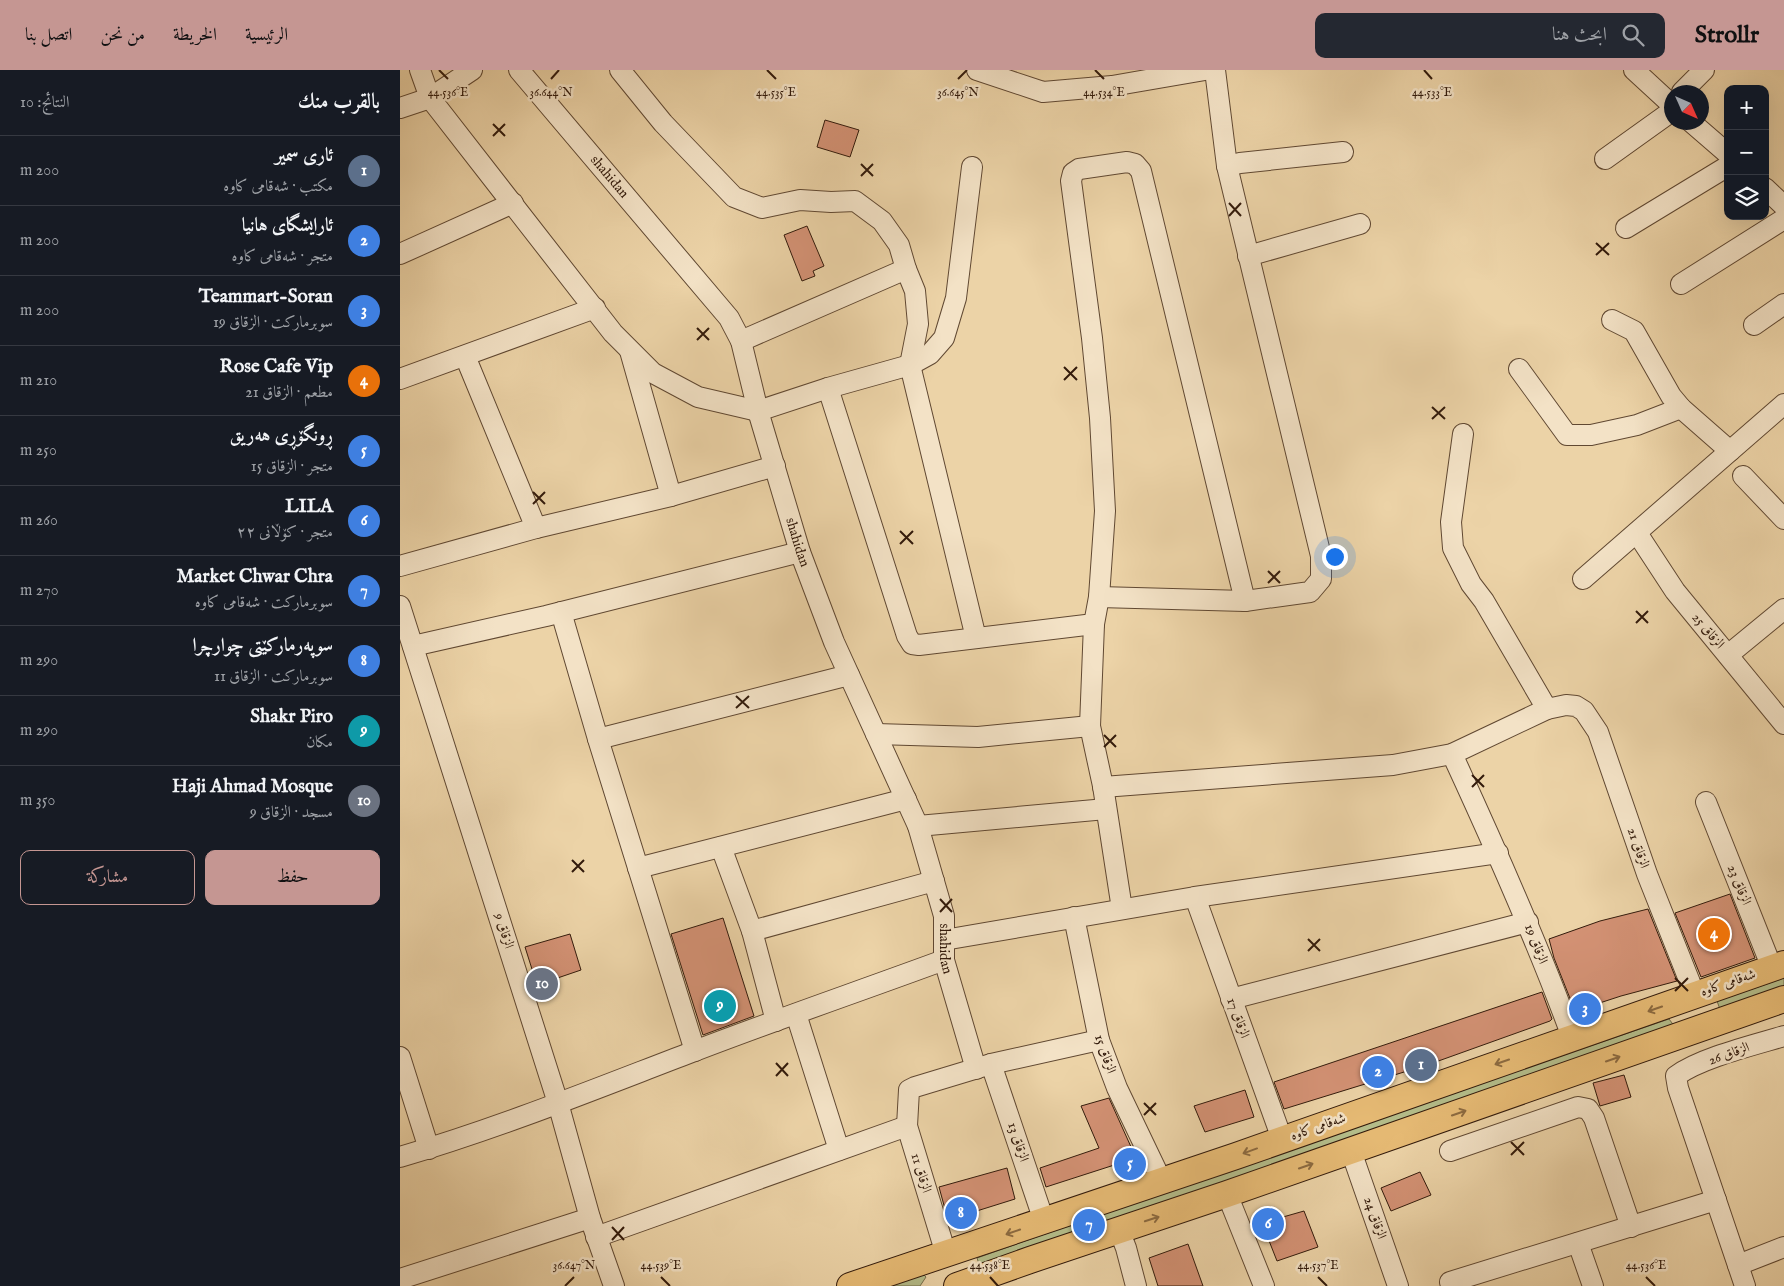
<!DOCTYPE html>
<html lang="ar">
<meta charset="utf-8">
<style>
body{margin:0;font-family:"IM FELL English",Amiri,serif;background:#242831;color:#f1f3f6;direction:rtl}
.controls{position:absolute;right:15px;top:15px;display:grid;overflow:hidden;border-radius:10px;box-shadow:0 5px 20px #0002}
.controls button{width:45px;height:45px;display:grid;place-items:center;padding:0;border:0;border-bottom:1px solid #363941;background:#171b24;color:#f1f3f6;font:25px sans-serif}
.compass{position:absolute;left:1264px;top:15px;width:45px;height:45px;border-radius:50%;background:#171b24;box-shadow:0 5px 20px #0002;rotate:135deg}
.you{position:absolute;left:934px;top:486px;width:18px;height:18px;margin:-12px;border:4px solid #fff;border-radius:50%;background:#1a73e8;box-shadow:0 0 0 8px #1a73e833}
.badge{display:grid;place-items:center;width:32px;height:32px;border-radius:50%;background:#c59692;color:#fff;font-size:16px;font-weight:700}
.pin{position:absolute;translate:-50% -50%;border:2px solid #fff;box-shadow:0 1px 5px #0006}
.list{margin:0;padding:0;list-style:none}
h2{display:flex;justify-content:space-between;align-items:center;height:65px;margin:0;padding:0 20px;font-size:21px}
h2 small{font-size:16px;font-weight:400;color:#9ea1a6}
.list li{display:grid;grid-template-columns:32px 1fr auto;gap:15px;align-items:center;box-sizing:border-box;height:70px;padding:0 20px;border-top:1px solid #363941}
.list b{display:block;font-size:19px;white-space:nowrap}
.list p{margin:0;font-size:16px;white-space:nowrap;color:#9ea1a6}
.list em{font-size:16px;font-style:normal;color:#9ea1a6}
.actions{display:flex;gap:10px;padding:15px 20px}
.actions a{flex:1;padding:11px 0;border:1px solid #c59692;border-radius:10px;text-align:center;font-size:18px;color:#c59692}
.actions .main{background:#c59692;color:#111}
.icon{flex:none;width:28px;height:28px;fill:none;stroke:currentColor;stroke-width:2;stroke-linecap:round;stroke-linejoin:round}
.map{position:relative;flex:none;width:1384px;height:1216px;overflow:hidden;direction:ltr}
header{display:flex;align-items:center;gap:30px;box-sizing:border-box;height:70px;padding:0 25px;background:#c59692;color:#111}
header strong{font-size:24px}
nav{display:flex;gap:28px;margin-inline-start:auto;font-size:18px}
.search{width:350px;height:45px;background:#242831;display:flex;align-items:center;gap:12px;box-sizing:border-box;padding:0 18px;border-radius:10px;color:#9ea1a6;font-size:19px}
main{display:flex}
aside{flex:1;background:#171b24}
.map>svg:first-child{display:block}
.green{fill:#b4bd8a;stroke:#736c4a}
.building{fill:#d49275;stroke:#321a0b}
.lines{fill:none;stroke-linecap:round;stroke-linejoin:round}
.minor-casing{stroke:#604832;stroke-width:22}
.major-casing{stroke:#321a0b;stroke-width:28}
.minor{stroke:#f3e2c6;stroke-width:20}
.major{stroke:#e6ba74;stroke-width:26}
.oneway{stroke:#8c6a40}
.ticks{fill:none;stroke:#321a0b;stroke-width:2}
.labels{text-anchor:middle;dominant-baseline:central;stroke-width:5;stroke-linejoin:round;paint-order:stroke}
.street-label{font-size:14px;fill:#321a0b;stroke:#f3e2c6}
.ticks-label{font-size:12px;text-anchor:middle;fill:#321a0b;stroke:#f3e2c6;stroke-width:5;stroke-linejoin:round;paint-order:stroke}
</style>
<header>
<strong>Strollr</strong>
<div class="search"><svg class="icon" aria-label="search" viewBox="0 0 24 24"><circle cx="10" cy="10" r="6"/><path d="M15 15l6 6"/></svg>ابحث هنا</div>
<nav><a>الرئيسية</a><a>الخريطة</a><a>من نحن</a><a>اتصل بنا</a></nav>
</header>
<main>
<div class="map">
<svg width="1384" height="1216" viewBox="0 0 1384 1216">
<rect width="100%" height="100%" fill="#ecd3a7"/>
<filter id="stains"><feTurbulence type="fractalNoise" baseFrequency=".004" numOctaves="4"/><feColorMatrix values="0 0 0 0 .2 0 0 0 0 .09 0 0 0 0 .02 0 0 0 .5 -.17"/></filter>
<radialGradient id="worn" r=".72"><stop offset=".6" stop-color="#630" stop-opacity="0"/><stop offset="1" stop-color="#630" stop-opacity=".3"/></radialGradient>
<g class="green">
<path d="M1384,908V919L1321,942L1317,931Z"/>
<path d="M1269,949L1275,957L1022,1046L579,1194L577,1188L775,1118Z"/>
<path d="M522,1203L526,1207L520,1216H482Z"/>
</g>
<g class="building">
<path d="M425,50L459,60L450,87L417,77Z"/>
<path d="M407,156L424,196L413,201L415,206L402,211L384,165Z"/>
<path d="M1330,824L1355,888L1301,907L1275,843Z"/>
<path d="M1248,839L1277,911L1221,926L1175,941L1154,888L1149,869L1200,851Z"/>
<path d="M323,848L354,946L303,965L271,864Z"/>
<path d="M170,864L181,900L137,915L125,877Z"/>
<path d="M1142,922L1152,949L1150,951L1030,994L884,1039L874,1012Z"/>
<path d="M1224,1005L1231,1027L1200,1036L1193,1013Z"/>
<path d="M845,1020L854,1047L805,1062L794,1036Z"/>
<path d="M709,1028L736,1088L646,1117L640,1098L699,1078L681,1036Z"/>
<path d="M607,1098L615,1129L548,1150L539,1117Z"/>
<path d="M1020,1102L1031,1125L991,1141L981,1118Z"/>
<path d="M904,1141L918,1177L877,1191L862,1153Z"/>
<path d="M788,1174L803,1216H758L749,1188Z"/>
</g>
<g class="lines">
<defs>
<g id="minor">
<path d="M20,0L30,28L213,263L253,303L298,327L358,341L428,318L510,295L530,284L544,268L556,228L572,97"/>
<path id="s1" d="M119,0L329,248L341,271L358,341L400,482L434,572L518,756L544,846V890L576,999"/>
<path d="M220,0L263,53L334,127L362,138L400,130L431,132L455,131L482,151L499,175L506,199L515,221L518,254L510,295L576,568"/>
<path d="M577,0L643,22L712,16L805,0"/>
<path d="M1234,0L1272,35"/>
<path d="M1282,22L1304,0"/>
<path d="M0,38L30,28L72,0"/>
<path d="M1291,52L1328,84"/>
<path d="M1205,89L1272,41"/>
<path d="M827,96L840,93L943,82"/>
<path d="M1365,118L1384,136"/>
<path d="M1226,158L1328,96"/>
<path d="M0,184L113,133"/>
<path d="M848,186L960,154"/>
<path d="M1281,214L1384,149"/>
<path d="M1212,250L1234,261L1271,326L1281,338L1330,381"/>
<path d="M1354,255L1384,234"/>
<path d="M341,271L506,199"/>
<path d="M1119,299L1167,365H1191L1237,355L1281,338"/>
<path d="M0,309L195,238"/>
<path d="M428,318L507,566L512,574L519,575L694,554"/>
<path d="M1063,364L1051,452L1053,478L1071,514L1084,531L1147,639"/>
<path d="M1343,406L1384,449"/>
<path d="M271,426L375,396"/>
<path d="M136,458L271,426L230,281"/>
<path d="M1237,463L1275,521L1384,654"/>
<path d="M0,496L136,458L65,286"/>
<path d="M1183,509L1384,334"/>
<path d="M699,527L845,531L910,522L921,509V486L827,96L815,0"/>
<path d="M0,536L158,1033L190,1148L214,1216"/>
<path d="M161,542L198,669L449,605"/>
<path d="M13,576L146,546L400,482"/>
<path d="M1328,585L1384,539"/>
<path d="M476,664L578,667L690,656"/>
<path d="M198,669L295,981"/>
<path d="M1052,684C1095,777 1137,871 1172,967"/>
<path d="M703,717L993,695L1052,684L1147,639L1166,635L1176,636L1184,641L1198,662L1247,804L1295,925"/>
<path d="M1306,732L1372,898"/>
<path d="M518,756L706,739"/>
<path d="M321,777L352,861L376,951"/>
<path d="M238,798L506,729"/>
<path d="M795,827L882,1069"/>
<path d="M722,839L703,716L690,656L694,554L699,527L705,441L700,348L692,268L671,111L673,103L679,99L727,92L735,94L741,101L845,531"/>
<path d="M674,847L699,970L717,1018L762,1112"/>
<path d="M352,861L534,811"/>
<path d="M544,870L795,827L1098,783"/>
<path d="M831,929L1128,852"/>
<path d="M396,944L439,1080"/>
<path d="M0,987L29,1079"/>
<path d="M591,994L644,1151"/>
<path d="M951,1081L998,1216"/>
<path d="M1050,1081L1178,1037L1188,1039L1194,1048L1231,1157"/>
<path d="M0,1087C99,1058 195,1019 292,982C375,950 460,921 544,890"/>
<path d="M827,1124L864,1216"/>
<path d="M719,1160L726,1178L736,1216"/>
<path d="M196,1167L507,1056"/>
<path d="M1178,1173L1193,1216"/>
<path d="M546,1184L507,1056L509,1020L515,1017L591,994L699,970"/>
<path d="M1338,1195L1384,1177"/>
<path d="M0,1209L190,1148"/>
<path d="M1050,1212L1316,1130"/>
<path d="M1345,1216L1278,1018L1276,1006C1300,988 1354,975 1384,966"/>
</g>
<g id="major">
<path d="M450,1216L836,1086L1384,894"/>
<path d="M557,1216L630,1190L827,1124L1384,929"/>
</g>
</defs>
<use href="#minor" class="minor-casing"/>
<use href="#major" class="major-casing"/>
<use href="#minor" class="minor"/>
<use href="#major" class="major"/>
</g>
<defs><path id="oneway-shaft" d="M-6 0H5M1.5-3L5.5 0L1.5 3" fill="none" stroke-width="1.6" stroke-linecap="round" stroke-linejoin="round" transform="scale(1.25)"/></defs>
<g class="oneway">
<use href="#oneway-shaft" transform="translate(1255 939) rotate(161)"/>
<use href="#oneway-shaft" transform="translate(1213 989) rotate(-19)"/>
<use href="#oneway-shaft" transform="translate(1102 992) rotate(161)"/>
<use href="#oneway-shaft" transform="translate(1059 1043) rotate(-19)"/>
<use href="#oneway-shaft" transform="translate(850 1081) rotate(160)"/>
<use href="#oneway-shaft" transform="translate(906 1096) rotate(-19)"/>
<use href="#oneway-shaft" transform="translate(752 1149) rotate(-18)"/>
<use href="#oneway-shaft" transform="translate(613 1162) rotate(161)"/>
</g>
<path class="ticks" d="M39,0L48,9M367,0L376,9M695,0L704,9M1024,0L1032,9M151,9L159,0M558,9L567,0M93,54L105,66M93,66L105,54M461,94L473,106M461,106L473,94M829,133L841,146M829,146L841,133M1196,173L1209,185M1196,185L1209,173M297,258L309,270M297,270L309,258M664,297L677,310M664,310L677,297M1032,337L1045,349M1032,349L1045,337M133,422L145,434M133,434L145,422M500,461L513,474M500,474L513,461M868,501L880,513M868,513L880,501M1236,541L1248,553M1236,553L1248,541M336,626L349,638M336,638L349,626M704,665L716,677M704,677L716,665M1072,705L1084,717M1072,717L1084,705M172,790L184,802M172,802L184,790M540,829L552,842M540,842L552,829M908,869L920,881M908,881L920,869M1275,908L1288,921M1275,921L1288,908M376,993L388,1006M376,1006L388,993M744,1033L756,1045M744,1045L756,1033M1111,1072L1124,1085M1111,1085L1124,1072M212,1157L224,1170M212,1170L224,1157M261,1207L270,1216M590,1207L598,1216M918,1207L927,1216M1246,1207L1255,1216M165,1216L174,1207"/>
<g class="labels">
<g class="street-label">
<text stroke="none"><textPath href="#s1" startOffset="140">shahidan</textPath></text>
<text stroke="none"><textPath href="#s1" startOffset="560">shahidan</textPath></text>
<text transform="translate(1308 561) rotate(50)">الزقاق 25</text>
<text transform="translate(1238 778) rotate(71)">الزقاق 21</text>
<text transform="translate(1339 815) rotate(68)">الزقاق 23</text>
<text transform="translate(104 861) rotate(73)">الزقاق 9</text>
<text transform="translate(1136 874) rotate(69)">الزقاق 19</text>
<text stroke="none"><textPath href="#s1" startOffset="995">shahidan</textPath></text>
<text transform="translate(1328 913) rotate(-19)">شەقامی کاوە</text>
<text transform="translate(838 948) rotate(70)">الزقاق 17</text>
<text transform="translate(705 984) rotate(71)">الزقاق 15</text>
<text transform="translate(1329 984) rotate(-19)">الزقاق 26</text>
<text transform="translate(918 1057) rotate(-19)">شەقامی کاوە</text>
<text transform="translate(618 1072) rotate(72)">الزقاق 13</text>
<text transform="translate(521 1103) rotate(73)">الزقاق 11</text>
<text transform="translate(975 1148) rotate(71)">الزقاق 24</text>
</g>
</g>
<g class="ticks-label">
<text x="48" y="26">44.536°E</text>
<text x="151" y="26">36.644°N</text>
<text x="376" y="26">44.535°E</text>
<text x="558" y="26">36.645°N</text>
<text x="704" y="26">44.534°E</text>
<text x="1032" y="26">44.533°E</text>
<text x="174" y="1199">36.647°N</text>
<text x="261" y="1199">44.539°E</text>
<text x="590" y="1199">44.538°E</text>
<text x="918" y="1199">44.537°E</text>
<text x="1246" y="1199">44.536°E</text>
</g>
<rect width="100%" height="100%" filter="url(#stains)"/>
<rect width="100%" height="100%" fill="url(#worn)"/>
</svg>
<div class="controls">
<button>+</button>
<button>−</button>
<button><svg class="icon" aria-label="layers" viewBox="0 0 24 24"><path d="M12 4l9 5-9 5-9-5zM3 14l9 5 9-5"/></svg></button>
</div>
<svg class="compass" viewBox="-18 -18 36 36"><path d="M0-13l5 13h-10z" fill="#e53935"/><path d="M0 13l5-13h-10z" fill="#9ea1a6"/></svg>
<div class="you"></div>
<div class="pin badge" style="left:1021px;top:995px;background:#5c6f8a">1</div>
<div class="pin badge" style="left:978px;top:1002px;background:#3f7fe0">2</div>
<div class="pin badge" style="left:1185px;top:939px;background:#3f7fe0">3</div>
<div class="pin badge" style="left:1314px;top:864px;background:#e8710a">4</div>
<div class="pin badge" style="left:730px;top:1094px;background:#3f7fe0">5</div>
<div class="pin badge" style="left:868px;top:1154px;background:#3f7fe0">6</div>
<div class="pin badge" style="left:689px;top:1155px;background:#3f7fe0">7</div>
<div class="pin badge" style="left:561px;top:1143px;background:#3f7fe0">8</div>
<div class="pin badge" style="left:320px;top:936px;background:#0f9aa8">9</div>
<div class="pin badge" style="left:142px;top:914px;background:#6b7280">10</div>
</div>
<aside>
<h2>بالقرب منك<small>النتائج: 10</small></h2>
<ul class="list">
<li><span class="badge" style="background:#5c6f8a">1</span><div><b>ئارى سمير</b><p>مكتب · شەقامی کاوە</p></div><em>200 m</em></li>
<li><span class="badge" style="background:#3f7fe0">2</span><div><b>ئارایشگای هانیا</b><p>متجر · شەقامی کاوە</p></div><em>200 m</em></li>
<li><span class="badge" style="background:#3f7fe0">3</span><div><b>Teammart-Soran</b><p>سوبرماركت · الزقاق 19</p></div><em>200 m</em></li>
<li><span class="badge" style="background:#e8710a">4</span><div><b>Rose Cafe Vip</b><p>مطعم · الزقاق 21</p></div><em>210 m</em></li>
<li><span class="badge" style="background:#3f7fe0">5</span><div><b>ڕونگۆڕی هەریق</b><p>متجر · الزقاق 15</p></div><em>250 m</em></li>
<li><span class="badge" style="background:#3f7fe0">6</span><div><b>LILA</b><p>متجر · کۆڵانی ٢٢</p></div><em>260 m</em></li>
<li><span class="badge" style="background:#3f7fe0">7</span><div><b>Market Chwar Chra</b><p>سوبرماركت · شەقامی کاوە</p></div><em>270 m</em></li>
<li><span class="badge" style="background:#3f7fe0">8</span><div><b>سوپەرمارکێتی چوارچرا</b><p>سوبرماركت · الزقاق 11</p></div><em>290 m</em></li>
<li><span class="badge" style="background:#0f9aa8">9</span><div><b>Shakr Piro</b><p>مكان</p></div><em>290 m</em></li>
<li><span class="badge" style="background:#6b7280">10</span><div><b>Haji Ahmad Mosque</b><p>مسجد · الزقاق 9</p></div><em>350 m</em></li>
</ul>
<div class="actions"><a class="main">حفظ</a><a>مشاركة</a></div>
</aside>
</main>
